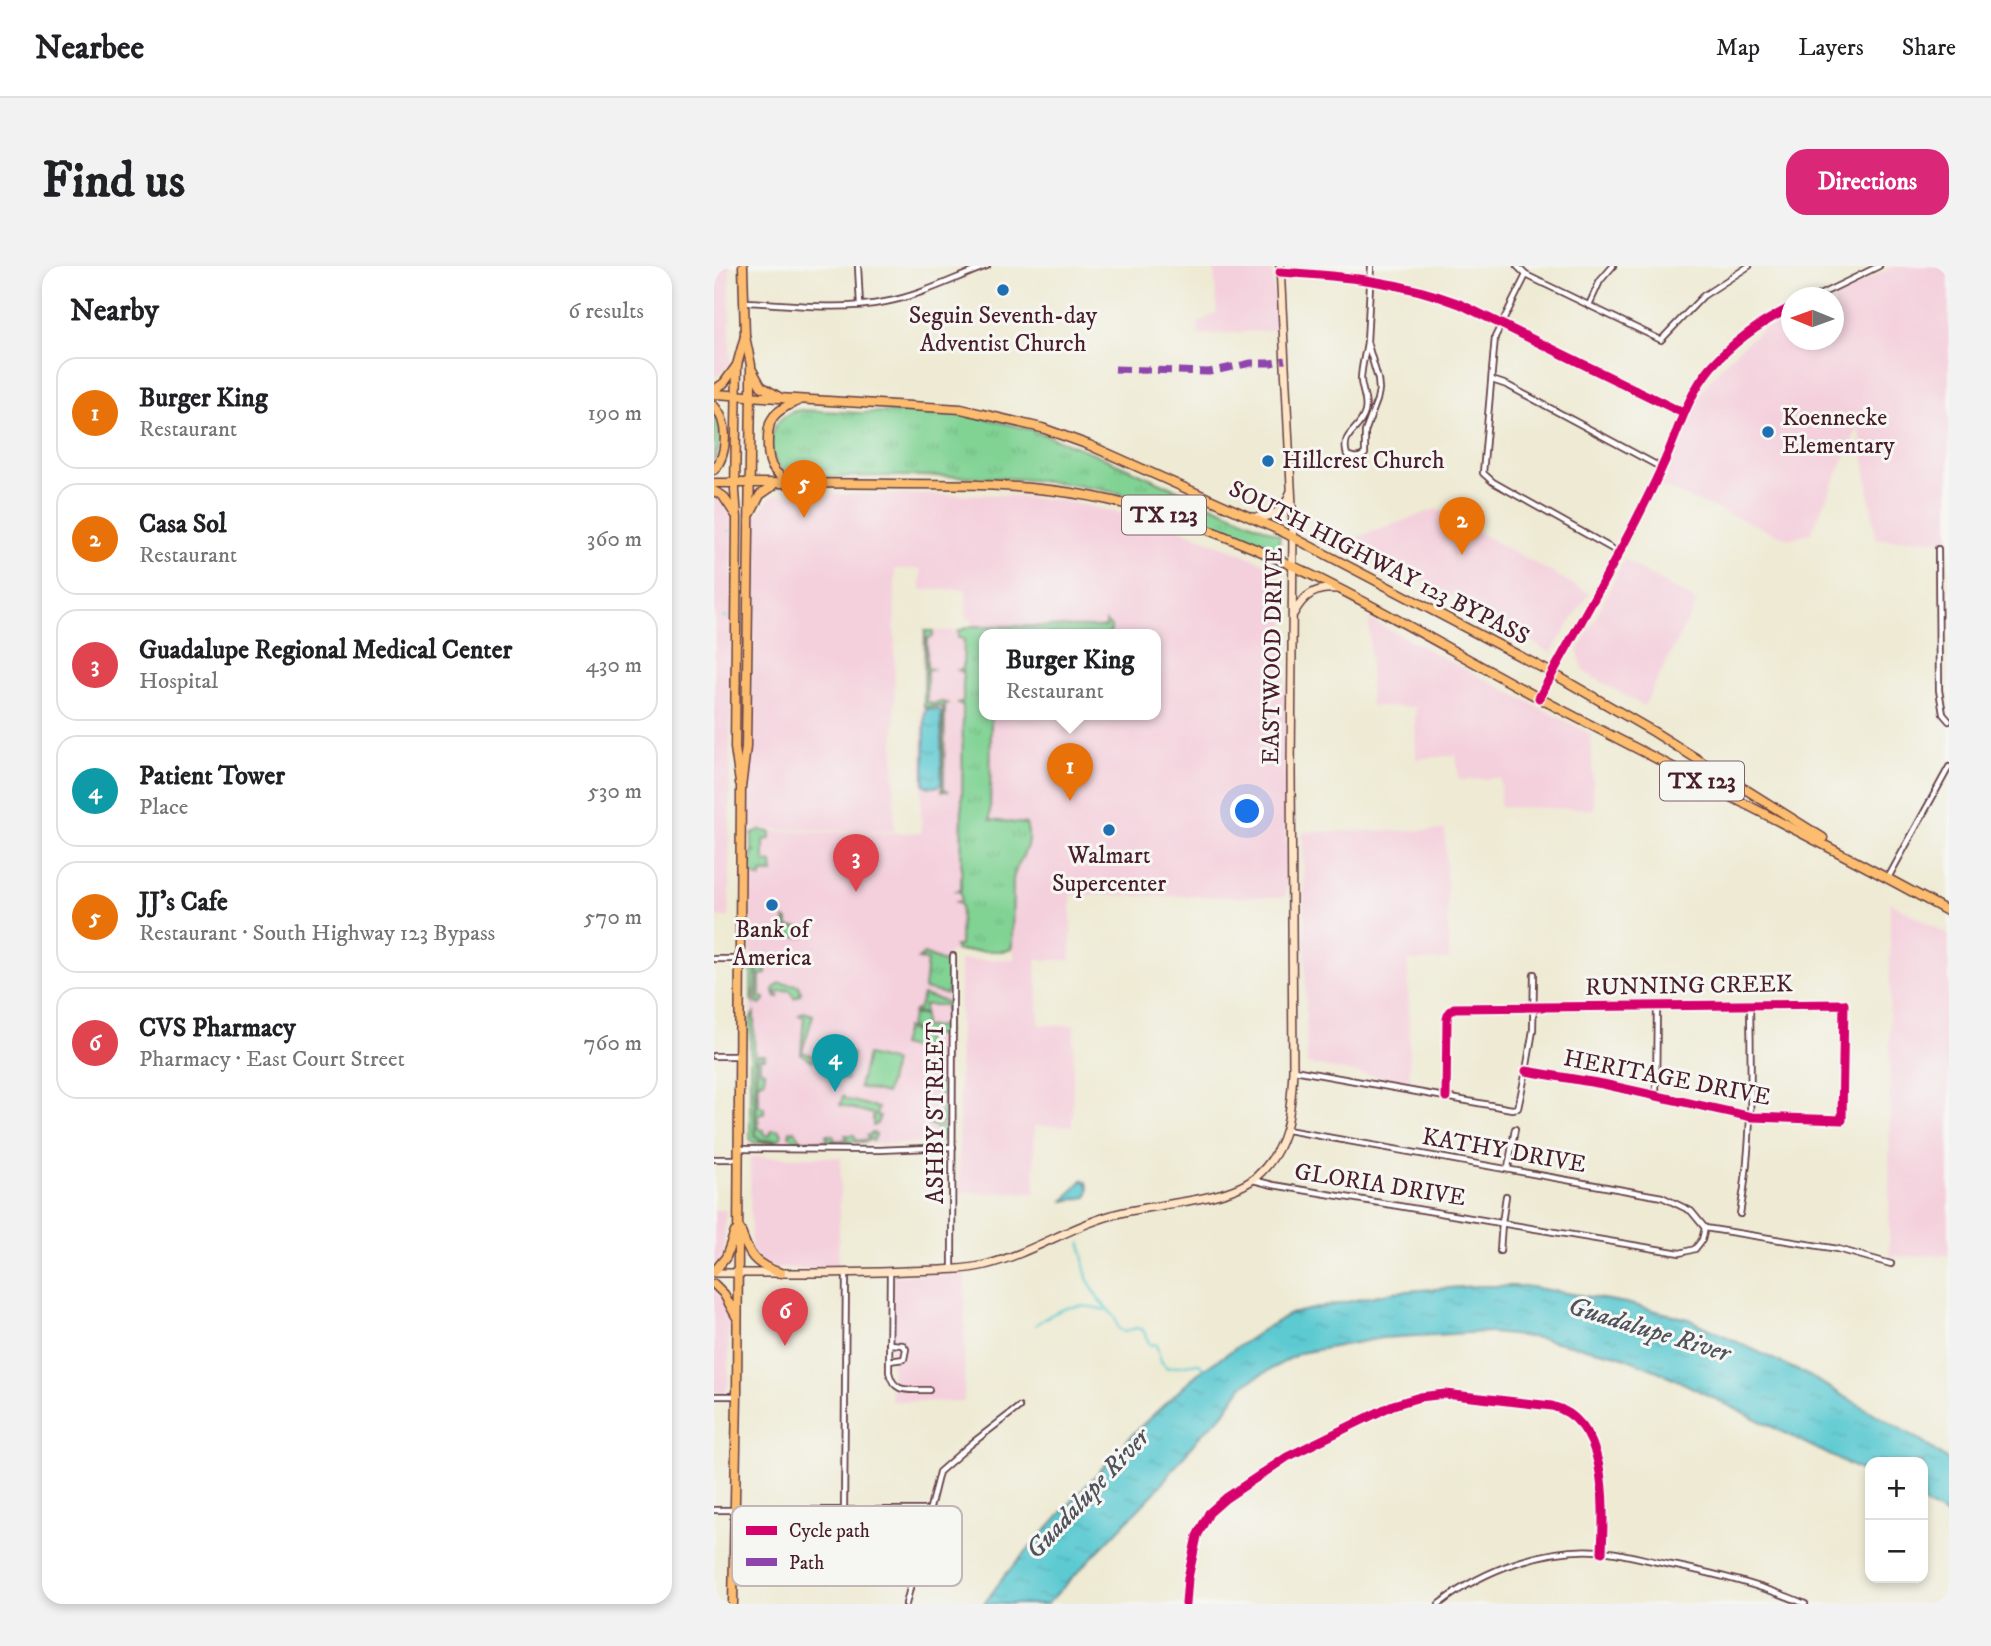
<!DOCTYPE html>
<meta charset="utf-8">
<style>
body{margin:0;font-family:"IM FELL DW Pica",serif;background:#f2f2f2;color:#202124}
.controls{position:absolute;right:21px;bottom:21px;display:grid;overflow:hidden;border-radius:14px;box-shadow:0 4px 10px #0003}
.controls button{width:63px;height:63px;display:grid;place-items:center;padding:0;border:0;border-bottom:2px solid #e0e0e0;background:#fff;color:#202124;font:35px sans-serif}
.compass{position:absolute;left:1067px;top:21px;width:63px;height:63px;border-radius:50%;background:#fff;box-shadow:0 4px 10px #0003;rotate:271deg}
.you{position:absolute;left:534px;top:546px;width:24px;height:24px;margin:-18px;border:5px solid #fff;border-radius:50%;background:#1a73e8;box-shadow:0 0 0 10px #1a73e833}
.badge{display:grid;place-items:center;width:46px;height:46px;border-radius:50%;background:#db2777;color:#fff;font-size:23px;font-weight:700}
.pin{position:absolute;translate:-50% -58px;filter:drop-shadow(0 2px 4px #0008)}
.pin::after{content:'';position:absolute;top:37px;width:24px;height:21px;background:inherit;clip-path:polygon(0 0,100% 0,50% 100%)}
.popup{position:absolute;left:265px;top:363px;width:182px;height:91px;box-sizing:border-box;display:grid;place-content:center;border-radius:14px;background:#fff;filter:drop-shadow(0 2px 5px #0005);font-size:23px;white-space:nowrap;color:#757577}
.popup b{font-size:26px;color:#202124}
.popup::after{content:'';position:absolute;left:50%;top:100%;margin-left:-14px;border:14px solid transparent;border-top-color:#fff}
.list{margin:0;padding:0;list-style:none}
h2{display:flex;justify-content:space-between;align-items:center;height:91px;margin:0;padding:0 28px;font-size:30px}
h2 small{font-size:23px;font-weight:400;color:#757577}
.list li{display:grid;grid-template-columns:46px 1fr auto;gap:21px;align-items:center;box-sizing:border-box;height:112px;margin:0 14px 14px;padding:0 14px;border:2px solid #e0e0e0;border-radius:21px}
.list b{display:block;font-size:26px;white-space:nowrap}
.list p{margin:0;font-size:23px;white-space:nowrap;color:#757577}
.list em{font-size:23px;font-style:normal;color:#757577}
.map{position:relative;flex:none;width:1235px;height:1338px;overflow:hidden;border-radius:21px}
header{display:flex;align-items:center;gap:42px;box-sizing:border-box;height:98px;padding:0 35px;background:#fff;border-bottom:2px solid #e0e0e0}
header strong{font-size:33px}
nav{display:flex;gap:38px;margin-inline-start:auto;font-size:24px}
.intro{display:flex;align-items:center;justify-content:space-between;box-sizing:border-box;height:168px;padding:0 42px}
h1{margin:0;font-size:49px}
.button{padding:18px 32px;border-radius:21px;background:#db2777;color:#fff;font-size:24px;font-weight:700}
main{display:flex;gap:42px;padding:0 42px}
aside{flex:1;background:#fff;border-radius:21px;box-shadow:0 4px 10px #0003}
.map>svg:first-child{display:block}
.built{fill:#f4cfdc}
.grass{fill:url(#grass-tufts);stroke:#667960;stroke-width:2}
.garden{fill:#81d394;stroke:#667960;stroke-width:2}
.water{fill:url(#water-ripples);stroke:#54747e;stroke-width:2}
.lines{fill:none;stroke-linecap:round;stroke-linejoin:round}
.stream{stroke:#5dcad2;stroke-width:2}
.street-casing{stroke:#633d44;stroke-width:8}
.secondary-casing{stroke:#633d44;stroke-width:10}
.primary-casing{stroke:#633d44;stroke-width:11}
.street{stroke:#fff;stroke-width:4.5}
.secondary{stroke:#fee5c5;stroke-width:7}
.primary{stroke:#fcbd6f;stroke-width:8}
.quiet{stroke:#8e44ad;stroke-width:7;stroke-dasharray:14 7;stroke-linecap:butt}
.cycleway-casing{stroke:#f6f6f2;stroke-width:13}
.cycleway{stroke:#d6006c;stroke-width:9}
.poi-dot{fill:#1f6fb2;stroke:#f6f6f2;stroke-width:2.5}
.labels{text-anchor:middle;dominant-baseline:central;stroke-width:6;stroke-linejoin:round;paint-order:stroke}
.shield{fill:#f6f6f2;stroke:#7e6067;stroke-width:2}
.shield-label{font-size:23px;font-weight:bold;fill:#4a1f2b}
.poi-label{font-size:24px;fill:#4a1f2b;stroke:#f6f6f2}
.street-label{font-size:24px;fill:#4a1f2b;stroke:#f6f6f2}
.water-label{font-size:26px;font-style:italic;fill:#50525d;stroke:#f6f6f2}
.key{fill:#f6f6f2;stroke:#c2b6b6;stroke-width:2}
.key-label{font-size:19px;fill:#4a1f2b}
</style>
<header>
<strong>Nearbee</strong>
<nav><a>Map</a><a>Layers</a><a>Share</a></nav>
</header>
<div class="intro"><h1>Find us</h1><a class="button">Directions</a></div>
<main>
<aside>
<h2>Nearby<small>6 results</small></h2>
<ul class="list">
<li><span class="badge" style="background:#e8710a">1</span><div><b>Burger King</b><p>Restaurant</p></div><em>190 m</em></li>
<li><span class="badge" style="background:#e8710a">2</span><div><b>Casa Sol</b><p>Restaurant</p></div><em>360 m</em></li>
<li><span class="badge" style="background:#e0444e">3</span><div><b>Guadalupe Regional Medical Center</b><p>Hospital</p></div><em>430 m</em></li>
<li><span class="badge" style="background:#0f9aa8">4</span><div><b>Patient Tower</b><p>Place</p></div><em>530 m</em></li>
<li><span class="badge" style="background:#e8710a">5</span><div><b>JJ's Cafe</b><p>Restaurant · South Highway 123 Bypass</p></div><em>570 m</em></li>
<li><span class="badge" style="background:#e0444e">6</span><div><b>CVS Pharmacy</b><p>Pharmacy · East Court Street</p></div><em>760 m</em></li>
</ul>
</aside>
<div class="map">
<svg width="1235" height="1338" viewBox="0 0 1235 1338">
<defs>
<pattern id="grass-tufts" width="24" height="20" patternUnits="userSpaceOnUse" patternTransform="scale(1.75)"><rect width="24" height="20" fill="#81d394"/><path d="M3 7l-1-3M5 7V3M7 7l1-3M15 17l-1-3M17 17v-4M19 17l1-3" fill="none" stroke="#71b580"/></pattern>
<pattern id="water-ripples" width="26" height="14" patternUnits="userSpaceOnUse" patternTransform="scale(1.75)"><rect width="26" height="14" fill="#5dcad2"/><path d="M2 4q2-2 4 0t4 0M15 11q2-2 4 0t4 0" fill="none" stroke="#52adb4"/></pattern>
</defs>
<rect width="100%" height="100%" fill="#f6f6f2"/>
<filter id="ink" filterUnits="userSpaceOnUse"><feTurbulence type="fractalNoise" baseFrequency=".0143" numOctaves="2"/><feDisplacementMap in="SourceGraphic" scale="14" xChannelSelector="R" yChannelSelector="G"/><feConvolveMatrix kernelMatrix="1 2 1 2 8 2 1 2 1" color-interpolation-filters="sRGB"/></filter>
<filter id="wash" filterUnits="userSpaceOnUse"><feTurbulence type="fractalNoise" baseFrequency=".00686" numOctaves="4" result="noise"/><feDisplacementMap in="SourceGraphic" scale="28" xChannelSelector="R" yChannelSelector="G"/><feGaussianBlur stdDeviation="1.57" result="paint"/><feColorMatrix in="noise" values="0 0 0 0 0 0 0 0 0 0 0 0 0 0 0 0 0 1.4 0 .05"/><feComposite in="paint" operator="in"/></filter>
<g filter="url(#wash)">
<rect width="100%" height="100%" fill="#eeead3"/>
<g class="built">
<path d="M0,0H16V99L0,112Z"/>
<path d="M500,0H558L562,64L484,69V58L503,46Z"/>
<path d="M1179,0H1235V274L1162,273L1145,159L1097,267L1075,273L946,220L959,192L973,153L984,131L999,110L1021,86L1049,63L1077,49L1078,74H1120V32Z"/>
<path d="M0,227L5,230L18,250L15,651H0Z"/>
<path d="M59,228L286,229L350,235L410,248L468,264L556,299L571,322L572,631L357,629V694H322L325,759H360L358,860H320L321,927L245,926L246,694L301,693L298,679L299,613L301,603L312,587L308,556L276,554L277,449H442V369H321L395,368L397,361L392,357V361L258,360V352H252V323L207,324V303H181L180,565L36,563L40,253Z"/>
<path d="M722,243L875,327L837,387L755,339L630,276Z"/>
<path d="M910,294L983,336L930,440L870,406L864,386Z"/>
<path d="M655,353L877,468L880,543L786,541V512L745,514L742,489L702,493L701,441L657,440Z"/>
<path d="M209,364L250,365L246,686H234L233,876L176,878L36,877L37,565L207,567Z"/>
<path d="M731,564L735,694L694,695L696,816L593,798L589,566Z"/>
<path d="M1176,636L1235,669V989L1175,991Z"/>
<path d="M38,891H127L124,1002H63L49,998L37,984L36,894Z"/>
<path d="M0,944H12L10,987L0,1001Z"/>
<path d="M251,1007L250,1136L177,1135L179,1010Z"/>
<path d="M0,1021L14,1042L15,1051L14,1121L10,1128L0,1127Z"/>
</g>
<g class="grass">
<path d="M86,144L147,147L215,144L262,150L318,164L379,187L566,269L564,284C512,262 460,240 404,227C299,204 189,211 82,211C46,199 49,150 86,144Z"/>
<path d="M0,147C7,160 8,181 0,195Z"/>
<path d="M392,356L397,361V365L393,369H270V449H277L276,554L312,558C320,583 304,591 299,613L298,679L297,683L292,685H243L241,680H246L247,639L242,636L247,635V626L242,625L247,623L249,439L243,438L249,436V406L244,404L249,403L250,373L244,372V365L258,360L392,361Z"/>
<path d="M211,365H219V371L213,372V402L218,403L213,405V436L219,438L228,436L236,438L231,439L230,523L235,525H228L229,441H210Z"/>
<path d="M45,564L57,566V573L50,574V596L58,597L59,607H47V612L41,610L38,605V586L42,585L38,584V568Z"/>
<path d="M71,653L74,654V661L98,662L94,669L90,671L75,670L71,664Z"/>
<path d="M210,688L234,698V725L231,728L210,723L213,694L204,693Z"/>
<path d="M44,692H52V708L46,709V731L51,732V734L46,739L43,737Z"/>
<path d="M37,698L42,699L40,738L37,733Z"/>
<path d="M66,717L84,719L87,725L86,729L80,732L76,724L62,726L65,731H62L59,723Z"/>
<path d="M209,729L233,736V765L230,769H211L195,761L199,749H210V761L231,760V739H210V747H199L201,744H204Z"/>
<path d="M89,746L99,749L88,786L101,790L99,795L87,788L90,751L85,749Z"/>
<path d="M40,747L41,870L46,875H62V877H40L36,873V753Z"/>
<path d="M192,762L211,771V786L187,779Z"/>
<path d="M43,789H51V792H46V804L51,805L50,815H45V840L50,841V848H45V863L50,864L51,869H56L58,864H65L68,868L66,873L46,874L42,869Z"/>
<path d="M225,817L230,818L229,819L232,821L231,858L224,856L231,830L222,827Z"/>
<path d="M129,830L131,833L164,842L162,849L166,850L163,858L159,860V848L126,839Z"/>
<path d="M214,856L233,862L231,874L227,876L222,875V861L214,858Z"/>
<path d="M80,864L88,874L112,875L114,873L112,869H118L122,875L133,873L131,869H140L143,875L155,873L153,870L159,867L162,869L159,875L156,873L152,876L83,875L75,870L76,865Z"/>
</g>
<g class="garden">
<path d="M129,785L139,788L132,814L124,812Z"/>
<path d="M153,789L180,796L172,828L145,821Z"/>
</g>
<g class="water">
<path d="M213,443L225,444L227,447V518C223,522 214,522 210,518L211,447Z"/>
<path d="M368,914L372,916L375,923L373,931L350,935Z"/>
<path d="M763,1020H810L912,1037L977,1054L1095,1110L1204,1173L1235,1195V1251L1209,1237V1196H1156V1209L951,1108L904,1089L824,1072L770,1066L668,1072L586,1087L529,1119L509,1148L484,1172L441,1226L333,1338H270L292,1308L422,1165L483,1108L550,1063L576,1048L679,1026Z"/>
</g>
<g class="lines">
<g class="stream">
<path d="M14,265H16"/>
<path d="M9,351H13"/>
<path d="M367,977L373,1012L385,1034L401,1051L404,1062L410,1066L422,1062L429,1064L436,1079L442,1078L447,1095L453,1102L484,1097L491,1104"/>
<path d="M321,1059C345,1042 362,1035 391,1044"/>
</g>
</g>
</g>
<g filter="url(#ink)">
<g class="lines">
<defs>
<g id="street">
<path d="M144,0L146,39"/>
<path d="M803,0L812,9L947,74L989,30L1035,0"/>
<path d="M566,6C630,10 686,15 746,38L969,147"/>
<path d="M812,9L781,71L769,207L779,216L904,286"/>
<path d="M1099,32L1165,0"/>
<path d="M31,36C76,38 126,45 171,36C206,30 240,12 273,0"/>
<path d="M875,39L886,15L899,0"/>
<path d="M653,76L664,113L665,124L663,134L651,166V188C644,193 640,192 633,189C626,166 646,166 651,146C654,135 648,126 647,114C647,102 651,89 653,76Z"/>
<path d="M653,76L657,0"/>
<path d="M778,114L793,119L948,202"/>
<path d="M1224,283L1225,424L1229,448L1235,455"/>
<path d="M825,432C866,355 912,280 948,201C964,167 972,131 997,101C1020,75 1047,56 1078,41"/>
<path d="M1174,612L1235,501"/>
<path d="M0,693H25"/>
<path d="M0,790H25"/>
<path d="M580,804L798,843L804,842L812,805L819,764L820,708"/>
<path d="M942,829L943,739"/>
<path d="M732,831L733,753L735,746L740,742L1130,738L1128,854L1038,851L889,818L812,805"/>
<path d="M573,864L948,931L977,945L991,962"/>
<path d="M24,883L165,884L239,881"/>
<path d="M0,893H23"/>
<path d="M794,902L801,863"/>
<path d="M539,914L559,919L966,987L981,983L988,974L991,962"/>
<path d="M1026,948C1039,875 1037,813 1036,739"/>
<path d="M991,962L1124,983L1177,998"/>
<path d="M786,985L788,957L792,930"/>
<path d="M238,1003L239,690"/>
<path d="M176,1006L175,1106C180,1129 196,1123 215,1124"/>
<path d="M175,1095L190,1093L192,1083L189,1079L175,1078"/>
<path d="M0,1130H23"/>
<path d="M0,1244H215"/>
<path d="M130,1244L132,1007"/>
<path d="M192,1338L225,1206L257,1178L305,1141"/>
<path d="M472,1338L474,1312L483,1270L495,1247L512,1232L573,1191L679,1139L706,1131L731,1128L838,1140C895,1155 890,1240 888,1286"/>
<path d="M725,1338C770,1303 837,1278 895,1286C917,1289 940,1296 963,1300C1006,1309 1051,1320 1091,1338"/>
</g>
<g id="secondary">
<path d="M537,251C557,253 570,246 576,227"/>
<path d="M580,347C590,329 602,321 623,323"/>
<path d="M0,1007C64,1007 128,1008 191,1005C218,1004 245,1005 271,999C319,987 361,957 410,946C445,938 516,934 542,911C575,882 577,845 579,804L577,507L579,260L566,0"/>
</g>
<g id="primary">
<path d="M38,104L47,120L65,131"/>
<path d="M0,124L10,117L23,99"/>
<path d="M0,128L247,143L328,162L375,179L567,265L838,407L940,466L1109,572"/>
<path d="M0,140C15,156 14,188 0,204"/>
<path d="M79,216C56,209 53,194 54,172C54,164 55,156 60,150C66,143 76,138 84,135"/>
<path d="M0,217C60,217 121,217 181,218C245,218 311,218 375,230C538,261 681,355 825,432C962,504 1101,571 1235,646"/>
<path d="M0,225L9,230L21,248"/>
<path d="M37,247L46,229L59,220"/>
<path d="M26,517L21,482L23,252L21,225L23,99L31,70"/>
<path d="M26,963C34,988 40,999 67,1007"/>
<path d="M0,1006L12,991L21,966"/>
<path d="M0,1018L10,1028L22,1050"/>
<path d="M19,1338L23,1130L27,522L32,481L37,123V99L31,70L29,0"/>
</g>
</defs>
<use href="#street" class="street-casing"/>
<use href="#secondary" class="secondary-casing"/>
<use href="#primary" class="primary-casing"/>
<use href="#street" class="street"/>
<use href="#secondary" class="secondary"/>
<use href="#primary" class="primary"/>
<path class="quiet" d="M401,103L495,106L537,97H557L571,94"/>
<defs>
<g id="cycleway">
<path d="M566,6C630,10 686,15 746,38L969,147"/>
<path d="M825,432C866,355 912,280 948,201C964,167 972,131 997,101C1020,75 1047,56 1078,41"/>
<path d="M732,831L733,753L735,746L740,742L1130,738L1128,854L1038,851L889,818L812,805"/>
<path d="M472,1338L474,1312L483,1270L495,1247L512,1232L573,1191L679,1139L706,1131L731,1128L838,1140C895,1155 890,1240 888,1286"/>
</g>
</defs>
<use href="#cycleway" class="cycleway-casing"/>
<use href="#cycleway" class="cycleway"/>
</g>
</g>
<g class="poi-dot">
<circle cx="289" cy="24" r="7"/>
<circle cx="1054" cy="166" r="7"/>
<circle cx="554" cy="195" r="7"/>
<circle cx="395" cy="564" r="7"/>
<circle cx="58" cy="639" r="7"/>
</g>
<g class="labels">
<g class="shield">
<rect x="408" y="229.5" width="84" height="39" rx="5"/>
<rect x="946" y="495.5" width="84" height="39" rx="5"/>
</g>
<g class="shield-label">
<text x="450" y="249">TX 123</text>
<text x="988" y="515">TX 123</text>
</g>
<g class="poi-label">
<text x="289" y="50">Seguin Seventh-day<tspan x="289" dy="28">Adventist Church</tspan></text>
<text x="1068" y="152" text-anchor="start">Koennecke<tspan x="1068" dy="28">Elementary</tspan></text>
<text x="568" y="195" text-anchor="start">Hillcrest Church</text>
<text x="395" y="590">Walmart<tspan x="395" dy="28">Supercenter</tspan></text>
<text x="58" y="664">Bank of<tspan x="58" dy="28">America</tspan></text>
</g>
<g class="street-label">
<text transform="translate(665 297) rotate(27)">SOUTH HIGHWAY 123 BYPASS</text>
<text transform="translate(559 390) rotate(-89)">EASTWOOD DRIVE</text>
<text transform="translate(975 720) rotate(-1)">RUNNING CREEK</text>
<text transform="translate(953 812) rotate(11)">HERITAGE DRIVE</text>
<text transform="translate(222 847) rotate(-90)">ASHBY STREET</text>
<text transform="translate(790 885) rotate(10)">KATHY DRIVE</text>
<text transform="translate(666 919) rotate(9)">GLORIA DRIVE</text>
</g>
<g class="water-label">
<text transform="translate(935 1064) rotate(17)">Guadalupe River</text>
<text transform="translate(374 1228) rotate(-47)">Guadalupe River</text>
</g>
</g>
<rect x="18" y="1240" width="230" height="80" rx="10" class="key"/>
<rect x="32" y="1260" width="31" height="9" fill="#d6006c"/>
<rect x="32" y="1292" width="31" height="8" fill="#8e44ad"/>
<g class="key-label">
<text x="75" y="1271">Cycle path</text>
<text x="75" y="1303">Path</text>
</g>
</svg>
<div class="controls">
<button>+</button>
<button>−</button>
</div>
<svg class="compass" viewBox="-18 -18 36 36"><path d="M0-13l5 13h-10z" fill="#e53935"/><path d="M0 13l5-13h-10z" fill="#757577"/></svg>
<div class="you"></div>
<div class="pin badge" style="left:356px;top:535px;background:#e8710a">1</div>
<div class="popup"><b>Burger King</b>Restaurant</div>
<div class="pin badge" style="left:748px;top:289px;background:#e8710a">2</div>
<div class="pin badge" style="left:142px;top:626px;background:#e0444e">3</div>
<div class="pin badge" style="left:121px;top:826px;background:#0f9aa8">4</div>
<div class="pin badge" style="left:90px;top:252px;background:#e8710a">5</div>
<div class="pin badge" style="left:71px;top:1080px;background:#e0444e">6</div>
</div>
</main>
